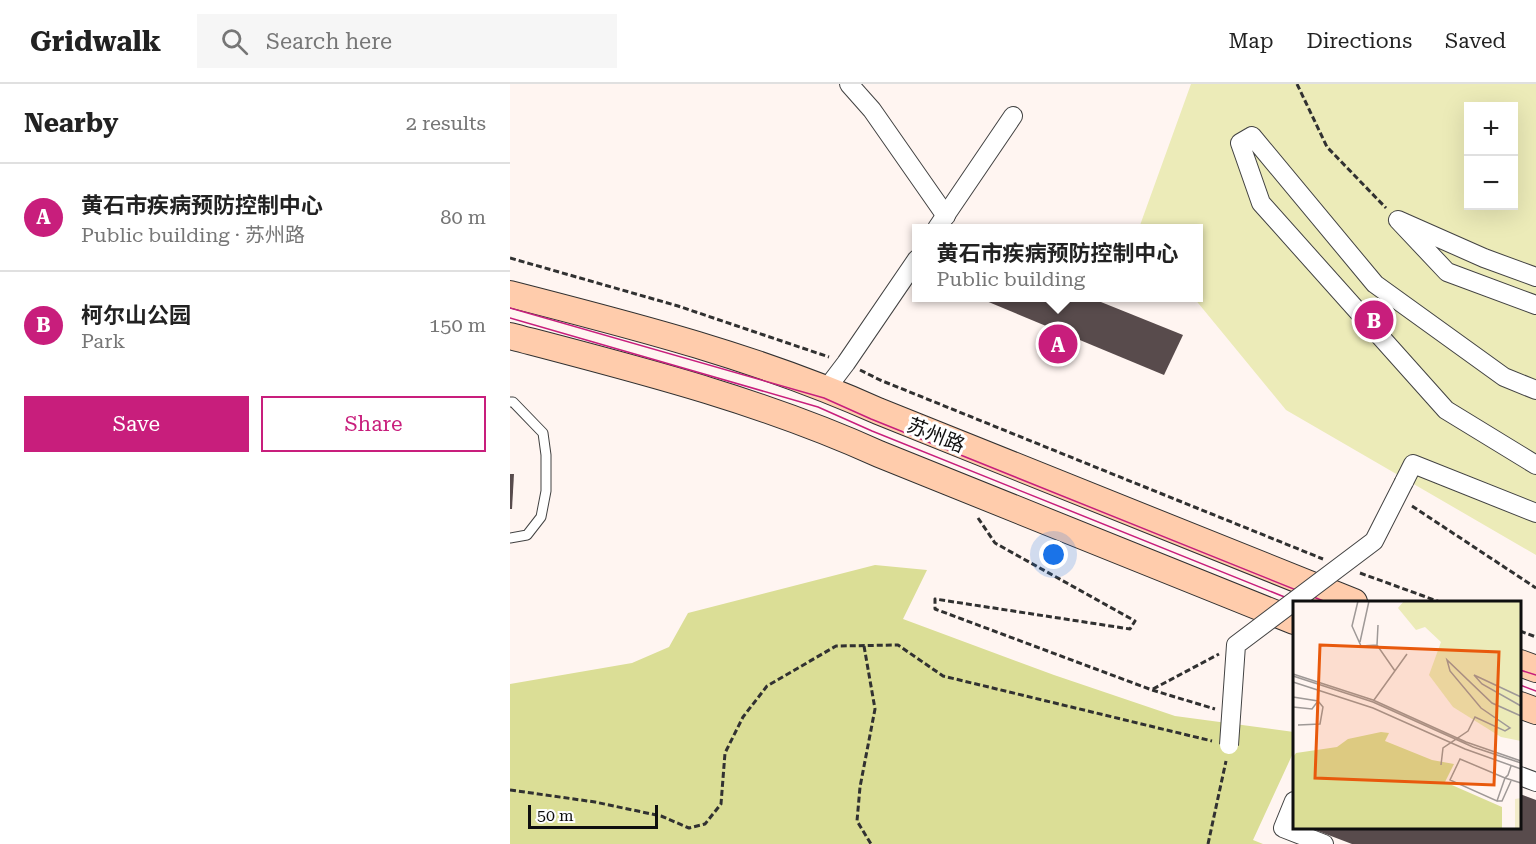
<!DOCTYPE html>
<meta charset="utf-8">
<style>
body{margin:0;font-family:"Roboto Serif","Noto Sans SC",serif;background:#f6f6f6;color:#222}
.controls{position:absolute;right:18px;top:18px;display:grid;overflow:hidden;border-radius:0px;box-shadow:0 6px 24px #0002}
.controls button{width:54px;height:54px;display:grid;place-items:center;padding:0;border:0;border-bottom:2px solid #e0e0e0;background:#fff;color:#222;font:30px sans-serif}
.scale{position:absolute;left:18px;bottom:15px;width:130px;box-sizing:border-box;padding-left:6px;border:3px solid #0f0f0f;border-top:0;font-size:16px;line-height:21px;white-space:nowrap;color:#0f0f0f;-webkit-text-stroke:4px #fff;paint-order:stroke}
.you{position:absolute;left:544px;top:471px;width:21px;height:21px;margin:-15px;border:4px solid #fff;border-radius:50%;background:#1a73e8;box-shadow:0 0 0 9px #1a73e833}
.badge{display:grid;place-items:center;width:39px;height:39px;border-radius:50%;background:#c81e7c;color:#fff;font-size:20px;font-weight:700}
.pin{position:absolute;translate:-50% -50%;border:3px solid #fff;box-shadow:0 2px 6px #0006}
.popup{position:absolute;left:402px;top:140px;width:291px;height:78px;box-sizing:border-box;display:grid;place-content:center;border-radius:0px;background:#fff;filter:drop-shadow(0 2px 4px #0005);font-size:20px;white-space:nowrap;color:#767676}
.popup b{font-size:22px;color:#222}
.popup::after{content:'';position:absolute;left:50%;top:100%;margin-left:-12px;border:12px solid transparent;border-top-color:#fff}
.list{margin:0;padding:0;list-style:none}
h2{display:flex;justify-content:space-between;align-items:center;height:78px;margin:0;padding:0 24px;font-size:26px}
h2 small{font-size:20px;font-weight:400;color:#767676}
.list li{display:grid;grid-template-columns:39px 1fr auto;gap:18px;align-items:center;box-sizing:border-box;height:108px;padding:0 24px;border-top:2px solid #e0e0e0}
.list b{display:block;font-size:22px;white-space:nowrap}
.list p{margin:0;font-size:20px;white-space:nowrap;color:#767676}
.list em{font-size:20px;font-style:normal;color:#767676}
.actions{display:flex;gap:12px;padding:18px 24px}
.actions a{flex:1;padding:14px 0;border:2px solid #c81e7c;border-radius:0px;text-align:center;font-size:21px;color:#c81e7c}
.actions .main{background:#c81e7c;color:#fff}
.icon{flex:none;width:33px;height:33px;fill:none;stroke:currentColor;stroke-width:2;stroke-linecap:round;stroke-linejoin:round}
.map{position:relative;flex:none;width:1026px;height:760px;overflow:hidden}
header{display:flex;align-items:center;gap:36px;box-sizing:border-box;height:84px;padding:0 30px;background:#fff;border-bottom:2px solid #e0e0e0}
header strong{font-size:28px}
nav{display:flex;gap:33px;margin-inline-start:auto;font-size:21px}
.search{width:420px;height:54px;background:#f6f6f6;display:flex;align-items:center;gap:15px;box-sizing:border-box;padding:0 21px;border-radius:0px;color:#767676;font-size:22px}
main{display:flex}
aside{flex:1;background:#fff}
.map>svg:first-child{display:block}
.green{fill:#ecebb8;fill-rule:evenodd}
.forest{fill:#dbde96}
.building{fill:#584b4c}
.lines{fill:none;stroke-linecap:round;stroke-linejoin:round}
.lane-casing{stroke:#424242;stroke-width:11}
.street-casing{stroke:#424242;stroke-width:20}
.secondary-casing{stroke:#313131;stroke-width:28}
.path{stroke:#313131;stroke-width:3;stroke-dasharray:6 3;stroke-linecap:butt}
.lane{stroke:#fff;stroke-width:9}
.street{stroke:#fff;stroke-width:18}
.secondary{stroke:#ffccac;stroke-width:26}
.tram{stroke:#c81e7c;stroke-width:1.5}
.street-bridge-casing{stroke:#424242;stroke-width:20;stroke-linecap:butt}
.street-bridge{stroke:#fff;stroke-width:18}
.labels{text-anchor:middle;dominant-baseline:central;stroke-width:6;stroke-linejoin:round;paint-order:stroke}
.street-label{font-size:20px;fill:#0f0f0f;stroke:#fff}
.inset-road{fill:none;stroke:#9f9997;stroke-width:1.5}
.view{fill:#e8590c;fill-opacity:0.15;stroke:#e8590c;stroke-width:3}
.inset-edge{fill:none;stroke:#0f0f0f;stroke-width:3}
</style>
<header>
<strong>Gridwalk</strong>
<div class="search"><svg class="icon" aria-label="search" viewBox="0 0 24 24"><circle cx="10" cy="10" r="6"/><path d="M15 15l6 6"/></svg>Search here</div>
<nav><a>Map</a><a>Directions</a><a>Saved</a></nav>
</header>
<main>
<aside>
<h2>Nearby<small>2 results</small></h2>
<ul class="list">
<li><span class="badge">A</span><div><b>黄石市疾病预防控制中心</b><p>Public building · 苏州路</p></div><em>80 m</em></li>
<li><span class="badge">B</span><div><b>柯尔山公园</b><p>Park</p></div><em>150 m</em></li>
</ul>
<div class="actions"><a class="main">Save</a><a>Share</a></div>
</aside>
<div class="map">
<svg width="1026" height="760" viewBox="0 0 1026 760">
<rect width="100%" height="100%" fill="#fff5f1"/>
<path class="green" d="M681,0H1026V471L776,326L684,214H689V144H629ZM958,22H1004V122H958Z"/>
<path class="forest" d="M365,481L417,486L393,535L544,591L665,632L784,648V667L743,756L753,760H0V600L122,579L159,563L178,529Z"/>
<g class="building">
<path d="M469,214H581L673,251L654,291Z"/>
<path d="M0,390H4L2,425H0Z"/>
<path d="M1010,710L1026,716V760H842L800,744H1010Z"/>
</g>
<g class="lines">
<defs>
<path id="lane" d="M0,318H3L33,349L36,371V407L31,433L17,451L0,454"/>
<g id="street">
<path d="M339,0L362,26L436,132"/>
<path d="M427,144L503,32"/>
<path d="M1026,193L974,174L888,136L937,188L1026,221"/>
<path d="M317,304L336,279L407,175"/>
<path d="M1026,306L994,293L865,200L742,52L730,59L751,119L936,326L1026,381"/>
<path d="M894,398L903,380L1026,429"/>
<path d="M1010,692L1026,698"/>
<path d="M784,717L773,744L814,760"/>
</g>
<g id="secondary">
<path d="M0,210C125,242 250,274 368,327L844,518"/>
<path d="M0,252C126,285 250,316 369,370L784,537"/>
<path d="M1010,579L1026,585"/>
<path d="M1010,621L1026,627"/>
</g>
</defs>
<use href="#lane" class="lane-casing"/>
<use href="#street" class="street-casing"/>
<use href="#secondary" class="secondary-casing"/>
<g class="path">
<path d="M787,0L817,63L876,124"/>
<path d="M0,174L168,222L319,273"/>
<path d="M350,286L370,296L813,475"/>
<path d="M902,422L1026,504"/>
<path d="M468,434L485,459L625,537L620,545L425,515V525L642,606L705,625"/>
<path d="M850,489L930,518"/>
<path d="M1010,547L1026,553"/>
<path d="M354,562L365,625L350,703L347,737L361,760"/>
<path d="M643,605L709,570"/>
<path d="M0,706L85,718L151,732L179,744L195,740L211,720L215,669L233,633L257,602L326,562L388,561L433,592L702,657"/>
<path d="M698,760L716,677"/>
</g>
<use href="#lane" class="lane"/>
<use href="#street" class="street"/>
<use href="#secondary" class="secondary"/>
<g class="tram">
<path d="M0,224L314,314L361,335L816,518"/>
<path d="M0,234L308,323L362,347L787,518"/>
<path d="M1010,586L1026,591"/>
<path d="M1010,601L1026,607"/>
</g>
<defs>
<path id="street-bridge" d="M719,661L726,561L864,457L894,398"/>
</defs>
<use href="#street-bridge" class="street-bridge-casing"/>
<use href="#street-bridge" class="street-bridge"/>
</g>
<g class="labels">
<g class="street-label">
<text transform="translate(426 351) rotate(22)">苏州路</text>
</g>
</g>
<g transform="translate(783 517)">
<rect width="228" height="228" fill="#fff5f1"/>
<path d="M111,0H228V140L208,136L160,106L136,74L148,41L132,26L123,29L105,7Z" fill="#ecebb8"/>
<path d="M88,131L96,132L92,140L139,159L161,163L152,181L209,206V228H0V156L3,152L44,146L55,138Z" fill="#dbde96"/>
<path d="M228,197V228H222V198Z" fill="#f3ecca"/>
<path class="inset-road" d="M65,0L59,25L68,45L84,44L102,70M67,41L76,0M84,44L85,24M0,73L80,99L173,141L228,160M0,75L80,101L180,146L228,162M0,81L80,107L172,148L228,168M0,96L25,100L30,106L27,123L5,124M228,96L181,74L189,83L228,105M81,99L114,53M0,106L19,108L25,100M148,164L150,147L175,130L182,116L212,130L217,127L188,107L157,70L154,59L199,102L228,115M218,165L215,174L212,177L204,200L157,179L167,158L212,177L228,182M204,200H209L218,180"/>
<path class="view" d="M27,44L206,51L201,184L22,177Z"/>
<rect width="228" height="228" class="inset-edge"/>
</g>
</svg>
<div class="controls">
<button>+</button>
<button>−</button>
</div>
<div class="scale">50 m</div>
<div class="you"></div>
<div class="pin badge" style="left:548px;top:260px">A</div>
<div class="popup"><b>黄石市疾病预防控制中心</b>Public building</div>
<div class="pin badge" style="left:864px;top:236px">B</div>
</div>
</main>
